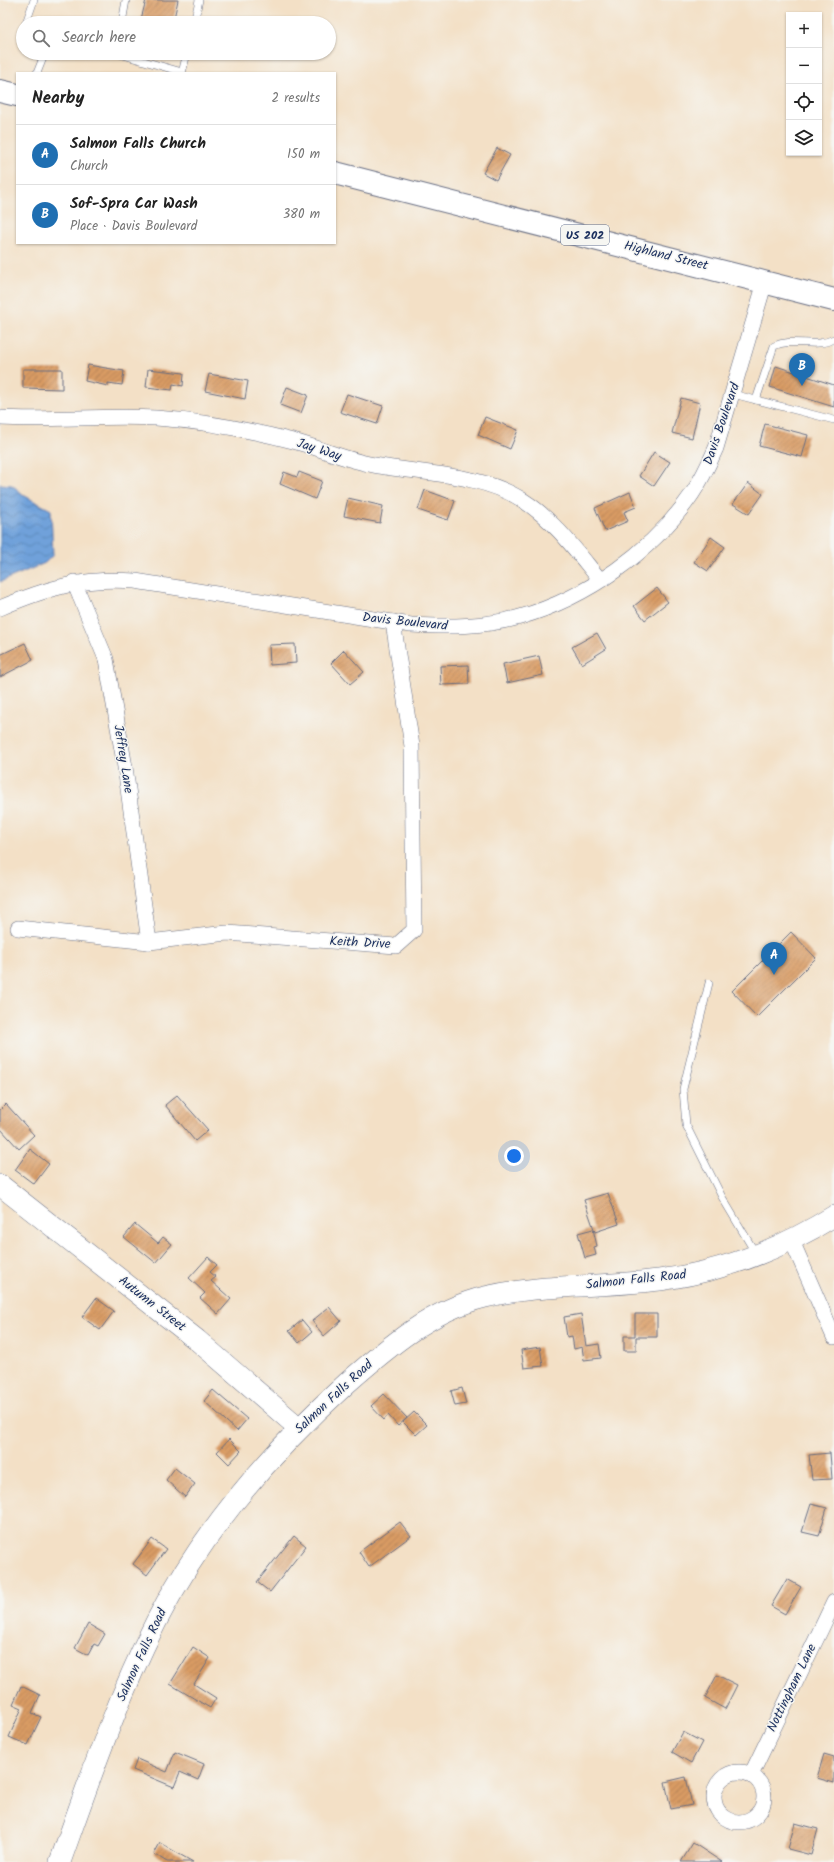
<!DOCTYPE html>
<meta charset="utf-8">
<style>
body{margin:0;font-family:Kalam,sans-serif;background:#f2f2f2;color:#222}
.controls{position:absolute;right:12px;top:12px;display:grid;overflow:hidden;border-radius:0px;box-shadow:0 1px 3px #0004}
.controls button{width:36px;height:36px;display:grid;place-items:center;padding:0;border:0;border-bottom:1px solid #e0e0e0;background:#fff;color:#222;font:20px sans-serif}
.you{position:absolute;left:514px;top:1156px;width:14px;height:14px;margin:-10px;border:3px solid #fff;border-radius:50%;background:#1a73e8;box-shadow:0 0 0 6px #1a73e833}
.badge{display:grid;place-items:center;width:26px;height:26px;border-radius:50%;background:#1f6fb2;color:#fff;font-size:13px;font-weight:700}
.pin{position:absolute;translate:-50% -33px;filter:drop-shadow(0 1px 2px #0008)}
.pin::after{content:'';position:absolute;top:21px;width:14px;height:12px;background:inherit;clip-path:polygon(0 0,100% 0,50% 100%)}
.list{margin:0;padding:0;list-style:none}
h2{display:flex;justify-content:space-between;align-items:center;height:52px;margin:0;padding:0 16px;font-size:17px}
h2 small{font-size:13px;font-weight:400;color:#767676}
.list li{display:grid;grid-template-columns:26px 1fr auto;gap:12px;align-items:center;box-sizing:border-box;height:60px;padding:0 16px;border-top:1px solid #e0e0e0}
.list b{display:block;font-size:15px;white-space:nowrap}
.list p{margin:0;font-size:13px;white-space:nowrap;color:#767676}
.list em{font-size:13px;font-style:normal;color:#767676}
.icon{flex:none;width:22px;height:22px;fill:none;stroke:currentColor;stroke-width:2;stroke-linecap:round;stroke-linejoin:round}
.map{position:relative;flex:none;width:834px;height:1862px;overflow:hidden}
.search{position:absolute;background:#fff;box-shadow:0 1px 3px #0004;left:16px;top:16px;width:320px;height:44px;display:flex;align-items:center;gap:10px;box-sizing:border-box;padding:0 14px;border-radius:22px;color:#767676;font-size:15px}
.panel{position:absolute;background:#fff;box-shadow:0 1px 3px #0004;left:16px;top:72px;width:320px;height:172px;border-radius:0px}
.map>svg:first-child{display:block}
.water{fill:url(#water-waves);stroke:#45689c}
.building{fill:url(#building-hatch)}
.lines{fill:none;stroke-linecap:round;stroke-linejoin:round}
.lane-casing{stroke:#676d82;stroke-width:8}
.street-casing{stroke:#676d82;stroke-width:16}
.secondary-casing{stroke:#676d82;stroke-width:22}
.highway-casing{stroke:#676d82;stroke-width:24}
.lane{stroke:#fff;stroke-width:7}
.street{stroke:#fff;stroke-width:15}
.secondary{stroke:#fff;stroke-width:21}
.highway{stroke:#fff;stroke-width:22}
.labels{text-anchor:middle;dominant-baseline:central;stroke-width:3;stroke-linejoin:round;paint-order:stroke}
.shield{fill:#f6f6f2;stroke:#5d6b8a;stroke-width:1}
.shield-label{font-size:12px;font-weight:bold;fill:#1b2f5e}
.street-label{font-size:13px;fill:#1b2f5e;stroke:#f6f6f2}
</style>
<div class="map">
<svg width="834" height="1862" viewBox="0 0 834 1862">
<defs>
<pattern id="water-waves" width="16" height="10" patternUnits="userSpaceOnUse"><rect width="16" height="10" fill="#6fa1da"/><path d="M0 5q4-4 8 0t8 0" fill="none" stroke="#5a84b4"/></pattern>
<pattern id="building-hatch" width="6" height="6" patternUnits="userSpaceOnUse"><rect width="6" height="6" fill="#d99b63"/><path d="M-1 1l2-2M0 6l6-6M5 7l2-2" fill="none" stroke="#af7f55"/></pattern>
</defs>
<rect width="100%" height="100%" fill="#f6f6f2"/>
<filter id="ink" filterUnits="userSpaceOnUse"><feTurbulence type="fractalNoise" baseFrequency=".025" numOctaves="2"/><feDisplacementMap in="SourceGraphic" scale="8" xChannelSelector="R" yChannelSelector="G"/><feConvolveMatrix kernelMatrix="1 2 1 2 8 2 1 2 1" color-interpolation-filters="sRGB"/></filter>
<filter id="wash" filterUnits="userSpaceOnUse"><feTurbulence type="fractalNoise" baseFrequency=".012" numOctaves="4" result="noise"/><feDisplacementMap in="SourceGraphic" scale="16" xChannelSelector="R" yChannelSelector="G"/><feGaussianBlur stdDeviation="0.9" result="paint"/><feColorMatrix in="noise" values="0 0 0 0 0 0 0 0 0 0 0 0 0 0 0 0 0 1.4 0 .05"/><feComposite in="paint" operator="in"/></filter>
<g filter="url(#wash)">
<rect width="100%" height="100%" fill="#f3e0c6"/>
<path class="water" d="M0,484L12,485L25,496L51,510L53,555L45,563L0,582Z"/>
<g id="blocks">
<g class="building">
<path d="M146,0H178L173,23H140Z"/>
<path d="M497,148L510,155L496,180L483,173Z"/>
<path d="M88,365L124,371L122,385L108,383V386L85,381Z"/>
<path d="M776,366L834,385V407L770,387Z"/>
<path d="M23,369H62V389L23,388Z"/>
<path d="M148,369L184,373L183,386L173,384L172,390L146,387Z"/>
<path d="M209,374L248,381L245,399L205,391Z"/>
<path d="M287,387L308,395L301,413L280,405Z"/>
<path d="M347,394L383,406L377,424L340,412Z"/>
<path d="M681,398L700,403L692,438L672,433Z"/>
<path d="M485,417L518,430L510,449L478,435Z"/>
<path d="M765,424L808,435L802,457L759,446Z"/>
<path d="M654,452L670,462L654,486L639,476Z"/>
<path d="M284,472L297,477L299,472L322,481L315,499L280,484Z"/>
<path d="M748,483L763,494L749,514L733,504Z"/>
<path d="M425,490L455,501L448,520L418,510Z"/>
<path d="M630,492L636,507L624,512L628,521L605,531L595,508Z"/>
<path d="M348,498L383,506L380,523L344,516Z"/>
<path d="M711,537L725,547L708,571L694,562Z"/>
<path d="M657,588L668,602L645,620L634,606Z"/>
<path d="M597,633L606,649L582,664L572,647Z"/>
<path d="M25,643L33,660L0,677V655Z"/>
<path d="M295,644L296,663L270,665L269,645Z"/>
<path d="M344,650L364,672L350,684L331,663Z"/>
<path d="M539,656L543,675L507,683L503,664Z"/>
<path d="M468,665L469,684L441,685L440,666Z"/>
<path d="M791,932L816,958L757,1017L732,991Z"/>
<path d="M177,1095L208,1130L195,1141L165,1105Z"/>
<path d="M6,1104L34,1135L19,1149L0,1128V1110Z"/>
<path d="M30,1149L49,1164L34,1184L15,1170Z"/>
<path d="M608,1193L619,1224L595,1232L584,1200Z"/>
<path d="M135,1224L158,1243L163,1237L172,1244L156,1263L124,1237Z"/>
<path d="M593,1229L597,1246L594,1247L596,1255L585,1258L578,1233Z"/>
<path d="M208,1257L217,1265L210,1272L216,1277L211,1281L231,1299L218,1314L200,1298L205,1293L189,1278Z"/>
<path d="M96,1298L114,1311L100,1330L82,1317Z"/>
<path d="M329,1307L341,1321L324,1336L312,1321Z"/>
<path d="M581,1314L586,1346L599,1344L601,1358L584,1360L582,1347L574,1349L572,1336L567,1337L564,1317Z"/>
<path d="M635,1314H657V1337H636V1351H624V1336H635Z"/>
<path d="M302,1320L312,1332L299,1343L289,1331Z"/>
<path d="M540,1347L543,1366L524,1368L521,1350Z"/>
<path d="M462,1388L466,1404L455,1406L451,1391Z"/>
<path d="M213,1390L247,1419L237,1431L204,1401Z"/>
<path d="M384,1394L407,1418L398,1426L388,1415L384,1420L371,1406Z"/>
<path d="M414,1412L427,1425L416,1435L403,1422Z"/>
<path d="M229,1439L241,1451L229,1464L217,1452Z"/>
<path d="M830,1453L832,1479L812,1480L809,1455Z"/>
<path d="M175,1468L195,1484L185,1497L166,1480Z"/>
<path d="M811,1504L827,1508L819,1536L802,1532Z"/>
<path d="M400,1522L411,1536L369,1567L359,1552Z"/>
<path d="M294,1536L306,1546L270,1592L257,1582Z"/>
<path d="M152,1539L166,1549L147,1575L133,1564Z"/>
<path d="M787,1579L801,1587L785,1614L771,1606Z"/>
<path d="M88,1624L105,1634L98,1646L94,1644L88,1655L75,1648Z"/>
<path d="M193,1647L210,1658L194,1684L216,1698L210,1708L170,1684Z"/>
<path d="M717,1675L737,1685L725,1709L705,1698Z"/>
<path d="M21,1686L40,1695L32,1713L41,1717L28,1745L9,1737L22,1708L13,1704Z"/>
<path d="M683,1732L702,1742L691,1763L672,1752Z"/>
<path d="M175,1752L204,1764L198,1780L180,1772L174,1787L133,1770L137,1759L167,1772Z"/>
<path d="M824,1754L834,1757V1783L817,1778Z"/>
<path d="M686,1777L692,1805L671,1809L665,1782Z"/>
<path d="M795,1823L818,1829L811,1855L788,1849Z"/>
<path d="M160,1843L193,1862H167L154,1854Z"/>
<path d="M693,1843L722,1862H681Z"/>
</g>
</g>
</g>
<g filter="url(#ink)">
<use href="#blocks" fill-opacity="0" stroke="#676d82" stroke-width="1"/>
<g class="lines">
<defs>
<g id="lane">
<path d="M26,23L34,0"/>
<path d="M122,23L126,0"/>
<path d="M194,23L199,0"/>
<path d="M116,53L182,72"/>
<path d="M37,73L43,58L48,53"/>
<path d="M182,73L187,53"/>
<path d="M733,394L834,420"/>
<path d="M756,400L774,346C793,337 814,349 834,339"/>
<path d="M709,983L683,1089L686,1125L722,1197L756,1254"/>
</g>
<g id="street">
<path d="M0,418C52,421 104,415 156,418C200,421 250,430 293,441C320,448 346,460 374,465C421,474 482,473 524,501C555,521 577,552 600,580"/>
<path d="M74,582L106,659L125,767L149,942"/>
<path d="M0,608C47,588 84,577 135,581L411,625C448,627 484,627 520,617C587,598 653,551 692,494C702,479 709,464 716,448L765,282"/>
<path d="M18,928L149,942L227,933L396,946L414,930L412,746L393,622"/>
<path d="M792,1241L834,1337"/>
<circle cx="739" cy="1797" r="25"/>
<path d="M751,1775L834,1602"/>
</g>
<g id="secondary">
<path d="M0,1185L197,1340L299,1428"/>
<path d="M60,1862C89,1781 117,1699 156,1622C203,1530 271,1452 347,1383C388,1347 431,1310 485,1297C544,1283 606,1288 666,1279C728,1270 781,1249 834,1216"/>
</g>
<g id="highway">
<path d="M0,91L17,95"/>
<path d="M335,173L834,300"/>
</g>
</defs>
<use href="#lane" class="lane-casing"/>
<use href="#street" class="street-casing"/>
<use href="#secondary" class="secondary-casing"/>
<use href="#highway" class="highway-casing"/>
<use href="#lane" class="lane"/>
<use href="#street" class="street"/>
<use href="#secondary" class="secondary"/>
<use href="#highway" class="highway"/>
</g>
</g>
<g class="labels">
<rect class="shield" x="561" y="225" width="48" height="20" rx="3"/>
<g class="shield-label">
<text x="585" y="235">US 202</text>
</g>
<g class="street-label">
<text transform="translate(666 256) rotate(14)">Highland Street</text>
<text transform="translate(722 424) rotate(-71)">Davis Boulevard</text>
<text transform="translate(319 450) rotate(18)">Jay Way</text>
<text transform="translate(405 622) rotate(6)">Davis Boulevard</text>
<text transform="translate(123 759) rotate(81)">Jeffrey Lane</text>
<text transform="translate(360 943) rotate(3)">Keith Drive</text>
<text transform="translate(636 1280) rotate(-6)">Salmon Falls Road</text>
<text transform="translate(152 1304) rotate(38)">Autumn Street</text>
<text transform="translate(334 1397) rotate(-43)">Salmon Falls Road</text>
<text transform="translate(142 1655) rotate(-65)">Salmon Falls Road</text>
<text transform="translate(792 1688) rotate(-64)">Nottingham Lane</text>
</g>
</g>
</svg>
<div class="controls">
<button>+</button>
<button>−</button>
<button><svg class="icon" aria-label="locate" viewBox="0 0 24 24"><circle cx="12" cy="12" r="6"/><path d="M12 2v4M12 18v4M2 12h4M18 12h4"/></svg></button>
<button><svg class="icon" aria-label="layers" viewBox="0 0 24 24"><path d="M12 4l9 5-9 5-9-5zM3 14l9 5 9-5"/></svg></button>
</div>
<div class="you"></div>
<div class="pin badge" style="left:774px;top:975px">A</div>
<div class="pin badge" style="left:802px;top:386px">B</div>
<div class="search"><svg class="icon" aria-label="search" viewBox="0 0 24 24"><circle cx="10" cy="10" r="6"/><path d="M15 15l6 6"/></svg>Search here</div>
<section class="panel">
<h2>Nearby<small>2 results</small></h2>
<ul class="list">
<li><span class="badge">A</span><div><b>Salmon Falls Church</b><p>Church</p></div><em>150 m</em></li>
<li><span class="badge">B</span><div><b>Sof-Spra Car Wash</b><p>Place · Davis Boulevard</p></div><em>380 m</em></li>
</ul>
</section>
</div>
